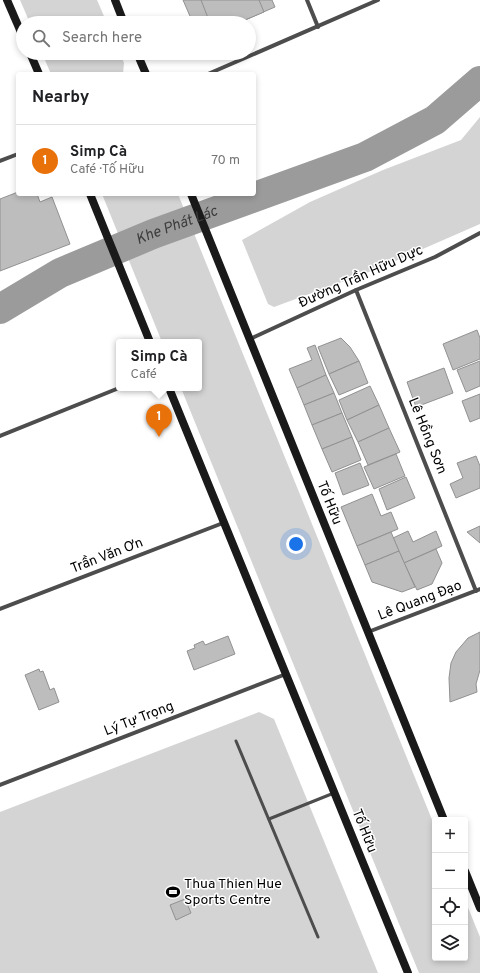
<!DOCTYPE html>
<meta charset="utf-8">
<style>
body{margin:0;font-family:Overpass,sans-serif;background:#f6f6f6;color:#202124}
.controls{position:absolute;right:12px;bottom:12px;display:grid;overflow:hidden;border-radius:4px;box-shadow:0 2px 6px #0003}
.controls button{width:36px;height:36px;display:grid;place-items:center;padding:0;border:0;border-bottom:1px solid #e0e0e0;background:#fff;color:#202124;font:20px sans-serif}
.you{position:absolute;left:296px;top:544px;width:14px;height:14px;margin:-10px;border:3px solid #fff;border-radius:50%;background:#1a73e8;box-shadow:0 0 0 6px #1a73e833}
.badge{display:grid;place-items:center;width:26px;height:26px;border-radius:50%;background:#000;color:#fff;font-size:13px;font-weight:700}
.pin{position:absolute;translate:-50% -33px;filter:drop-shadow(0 1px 2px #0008)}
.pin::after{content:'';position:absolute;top:21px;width:14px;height:12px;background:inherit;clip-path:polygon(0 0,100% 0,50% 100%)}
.popup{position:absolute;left:116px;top:339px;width:86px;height:52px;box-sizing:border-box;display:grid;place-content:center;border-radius:4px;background:#fff;filter:drop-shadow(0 1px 3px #0005);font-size:13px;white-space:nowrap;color:#757577}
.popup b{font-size:15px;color:#202124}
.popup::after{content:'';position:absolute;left:50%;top:100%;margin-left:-8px;border:8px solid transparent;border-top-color:#fff}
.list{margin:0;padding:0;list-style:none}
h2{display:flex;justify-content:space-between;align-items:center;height:52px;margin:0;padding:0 16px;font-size:17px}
h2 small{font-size:13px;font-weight:400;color:#757577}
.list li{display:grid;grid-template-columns:26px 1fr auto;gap:12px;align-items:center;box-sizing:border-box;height:72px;padding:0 16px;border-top:1px solid #e0e0e0}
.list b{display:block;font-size:15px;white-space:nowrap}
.list p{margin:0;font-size:13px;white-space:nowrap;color:#757577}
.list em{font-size:13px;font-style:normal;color:#757577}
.icon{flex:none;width:22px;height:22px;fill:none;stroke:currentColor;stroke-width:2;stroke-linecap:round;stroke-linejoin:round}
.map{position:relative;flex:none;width:480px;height:973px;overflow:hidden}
.search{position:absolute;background:#fff;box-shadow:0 2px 6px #0003;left:16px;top:16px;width:240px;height:44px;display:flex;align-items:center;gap:10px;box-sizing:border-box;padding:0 14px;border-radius:22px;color:#757577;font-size:15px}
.panel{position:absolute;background:#fff;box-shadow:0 2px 6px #0003;left:16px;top:72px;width:240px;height:124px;border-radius:4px}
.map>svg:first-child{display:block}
.green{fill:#d4d4d4}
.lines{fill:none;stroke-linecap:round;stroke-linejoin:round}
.river{stroke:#9b9b9b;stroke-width:30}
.building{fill:#bdbdbd;stroke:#919191}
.service{stroke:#4d4d4d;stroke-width:3}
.minor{stroke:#4d4d4d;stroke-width:4}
.secondary{stroke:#1a1a1a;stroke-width:8}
.labels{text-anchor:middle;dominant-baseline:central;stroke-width:3;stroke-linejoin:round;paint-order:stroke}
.street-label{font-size:14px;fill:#000;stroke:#fff}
.poi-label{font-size:14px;fill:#000;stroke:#fff;text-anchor:start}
.water-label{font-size:15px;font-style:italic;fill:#3c3c3c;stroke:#fff}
</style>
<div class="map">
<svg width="480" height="973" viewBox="0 0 480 973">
<rect width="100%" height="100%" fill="#fff"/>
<g class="green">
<path d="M20,0H97L107,23H30Z"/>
<path d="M42,53H120L124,63L123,74H51Z"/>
<path d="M480,117V224L377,269L274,307L268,304L242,240L310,202L383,170L461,140Z"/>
<path d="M102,194H178L435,827V958H465V900L480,937V973H419L181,388H199V342H162Z"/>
<path d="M259,712L274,719L378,973H0V812Z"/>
</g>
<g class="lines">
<path class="river" id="s1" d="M0,309L60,273L153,234L365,157L435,120L480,81"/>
</g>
<g class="building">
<path d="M183,0H272L275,7L238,23H193Z"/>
<path d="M201,0H259L264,12L238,23H210Z"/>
<path d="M18,192V194H37L40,202L52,197L70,244L0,271V199Z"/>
<path d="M477,330L480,338V359L453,370L443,344Z"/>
<path d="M341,338L350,347L359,361L329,374L318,347Z"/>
<path d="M315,345L326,375L297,388L289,369L312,360L307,348Z"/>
<path d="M359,361L368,383L339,395L329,374Z"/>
<path d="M480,361V386L466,392L457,370Z"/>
<path d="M444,368L453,393L416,407L407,382Z"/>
<path d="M326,375L334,393L304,405L297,388Z"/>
<path d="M370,386L379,405L347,420L339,400Z"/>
<path d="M334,393L342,413L312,425L304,405Z"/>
<path d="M480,394V418L470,422L462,401Z"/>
<path d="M379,405L389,428L358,442L347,420Z"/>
<path d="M342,413L352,437L322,449L312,425Z"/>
<path d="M389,428L400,452L368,465L358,442Z"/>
<path d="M352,437L361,460L332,472L322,449Z"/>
<path d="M396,454L405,476L374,489L364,467Z"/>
<path d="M476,456L480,466V488L456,498L450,484L463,478L457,463Z"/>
<path d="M360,463L369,485L343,495L335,473Z"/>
<path d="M406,477L415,498L387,510L379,489Z"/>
<path d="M372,494L381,516L391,512L398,529L357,546L341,507Z"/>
<path d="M480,526V543L467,532Z"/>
<path d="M408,531L413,542L436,531L442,546L404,563L393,538Z"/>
<path d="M391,532L399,551L365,565L357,546Z"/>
<path d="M436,549L442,563L432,584L417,590L404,563Z"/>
<path d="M399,551L415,587L402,592L372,582L365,565Z"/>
<path d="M480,632V670L476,684L477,692L450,702L449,678L451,663L456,652L468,638Z"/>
<path d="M228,636L235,654L194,670L187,651L195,648L194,645L203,641L205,645Z"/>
<path d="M39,669L40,672L43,671L50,690L54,688L59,702L39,710L25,675Z"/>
<path d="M185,899L191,913L176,920L170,905Z"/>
</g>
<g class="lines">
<g class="service">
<path d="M236,741L318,937"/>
<path d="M269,819L334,793"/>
</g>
<g class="minor">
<path d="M307,0L318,27"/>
<path d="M208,74L378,0"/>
<path d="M0,161L18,154"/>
<path d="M356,290L476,591"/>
<path d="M250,339L356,290L435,257L480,233"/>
<path d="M0,436L119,388"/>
<path d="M0,609L223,523"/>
<path d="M368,632L480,589"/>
<path d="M0,785L286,674"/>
</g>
<g class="secondary">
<path d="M7,0L23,37"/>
<path d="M115,0L124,23"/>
<path d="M30,53L39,74"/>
<path d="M137,53L146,74"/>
<path d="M90,194L150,342"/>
<path d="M191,194L444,820"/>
<path d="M169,388L408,973"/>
<path d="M465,871L480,908"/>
</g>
</g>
<defs>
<symbol id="stadium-bare" viewBox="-9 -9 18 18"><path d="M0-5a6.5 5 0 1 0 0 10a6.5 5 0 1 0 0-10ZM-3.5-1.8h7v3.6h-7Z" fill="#000" stroke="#fff" stroke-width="2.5" paint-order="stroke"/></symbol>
</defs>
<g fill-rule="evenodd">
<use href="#stadium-bare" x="163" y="882" width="20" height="20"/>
</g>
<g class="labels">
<g class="street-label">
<text transform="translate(361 277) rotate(-24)">Đường Trần Hữu Dực</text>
<text transform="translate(427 436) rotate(68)">Lê Hồng Sơn</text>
<text transform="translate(329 503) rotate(68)">Tố Hữu</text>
<text transform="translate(107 556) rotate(-21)">Trần Văn Ơn</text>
<text transform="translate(420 601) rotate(-21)">Lê Quang Đạo</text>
<text transform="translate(139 719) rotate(-21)">Lý Tự Trọng</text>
<text transform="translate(364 831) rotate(68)">Tố Hữu</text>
</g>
<g class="poi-label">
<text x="184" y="884">Thua Thien Hue<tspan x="184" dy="16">Sports Centre</tspan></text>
</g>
<g class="water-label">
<text stroke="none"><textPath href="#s1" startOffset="196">Khe Phát Lác</textPath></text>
</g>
</g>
</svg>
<div class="controls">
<button>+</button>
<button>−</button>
<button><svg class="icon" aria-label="locate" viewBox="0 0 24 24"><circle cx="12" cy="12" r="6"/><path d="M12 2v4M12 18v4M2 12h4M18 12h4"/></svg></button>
<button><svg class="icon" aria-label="layers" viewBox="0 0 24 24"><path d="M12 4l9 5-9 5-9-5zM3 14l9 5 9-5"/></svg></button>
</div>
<div class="you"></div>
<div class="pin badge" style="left:159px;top:437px;background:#e8710a">1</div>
<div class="popup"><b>Simp Cà</b>Café</div>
<div class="search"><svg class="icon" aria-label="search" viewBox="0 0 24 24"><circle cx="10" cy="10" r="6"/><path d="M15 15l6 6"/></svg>Search here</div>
<section class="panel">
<h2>Nearby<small></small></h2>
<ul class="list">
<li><span class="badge" style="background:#e8710a">1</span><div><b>Simp Cà</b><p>Café · Tố Hữu</p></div><em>70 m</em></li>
</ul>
</section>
</div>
